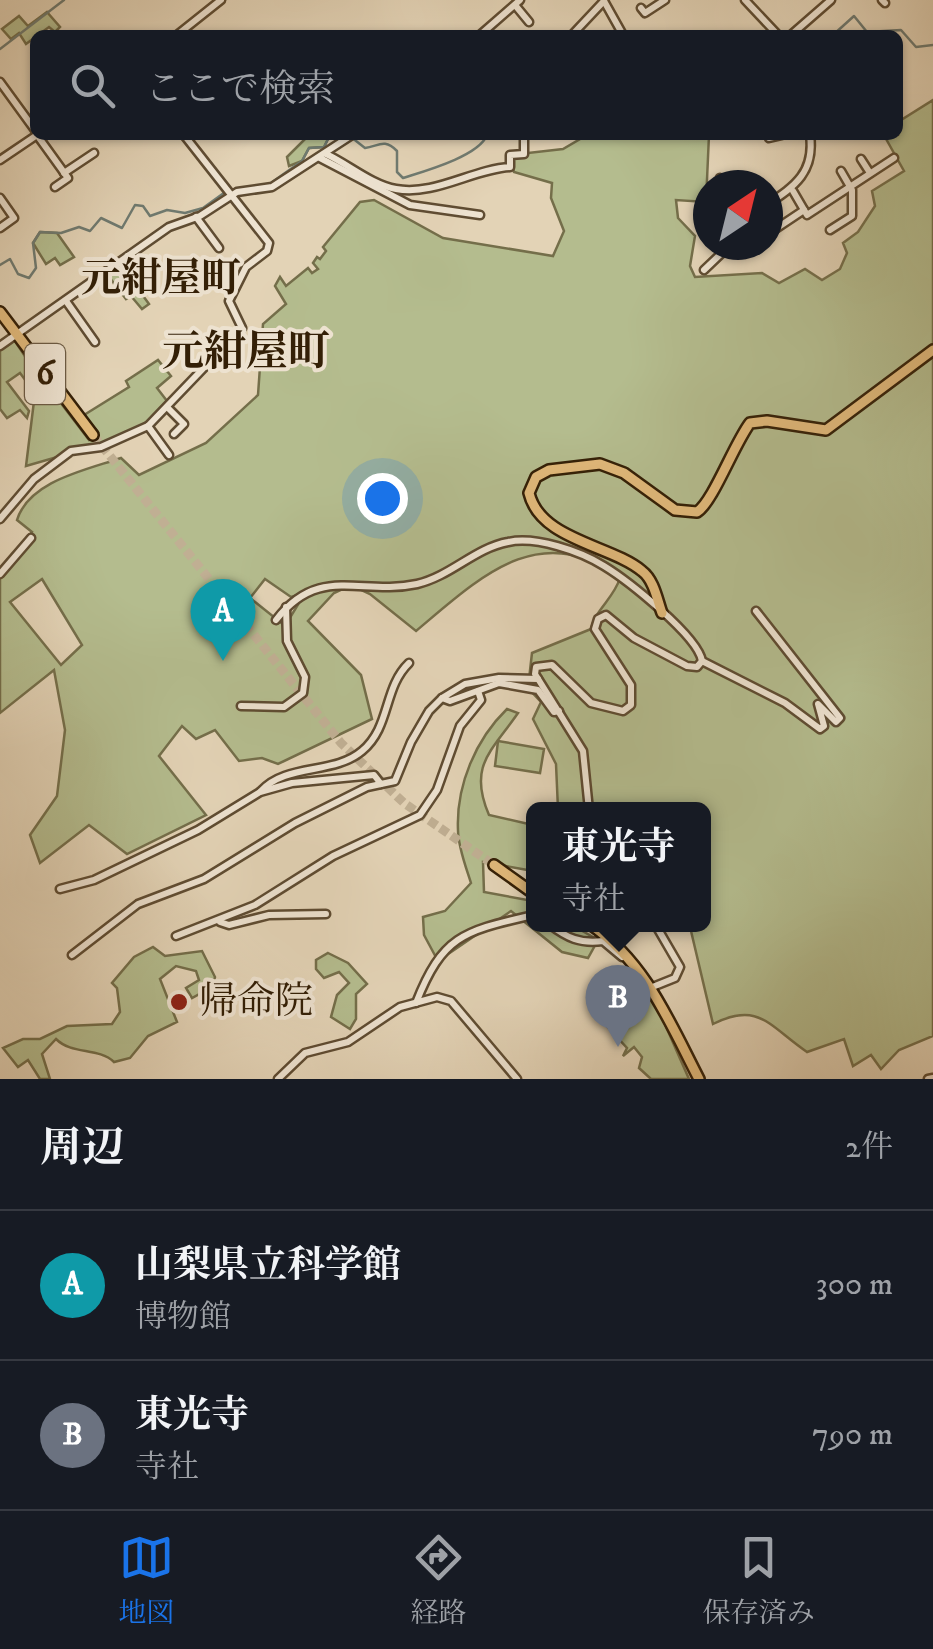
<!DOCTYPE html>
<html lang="ja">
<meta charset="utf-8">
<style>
body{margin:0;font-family:"IM FELL DW Pica","Noto Serif JP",serif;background:#242831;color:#f1f3f6}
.compass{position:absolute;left:693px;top:170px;width:90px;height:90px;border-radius:50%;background:#171b24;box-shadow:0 2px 8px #0004;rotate:35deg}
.you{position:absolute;left:382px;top:498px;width:35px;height:35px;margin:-25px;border:8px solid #fff;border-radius:50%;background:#1a73e8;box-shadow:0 0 0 15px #1a73e833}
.badge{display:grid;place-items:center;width:65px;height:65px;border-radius:50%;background:#1a73e8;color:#fff;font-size:32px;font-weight:700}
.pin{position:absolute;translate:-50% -82px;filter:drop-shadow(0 2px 5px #0008)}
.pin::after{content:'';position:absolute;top:52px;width:35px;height:30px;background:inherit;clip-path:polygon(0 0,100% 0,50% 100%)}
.popup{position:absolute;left:526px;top:802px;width:185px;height:130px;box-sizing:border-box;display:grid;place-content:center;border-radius:15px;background:#171b24;filter:drop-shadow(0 2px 8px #0005);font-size:32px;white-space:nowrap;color:#9ea1a6}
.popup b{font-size:38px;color:#f1f3f6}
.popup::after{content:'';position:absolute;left:50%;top:100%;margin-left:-20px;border:20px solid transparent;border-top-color:#171b24}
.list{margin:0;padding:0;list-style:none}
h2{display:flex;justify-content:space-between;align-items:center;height:130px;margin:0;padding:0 40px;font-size:42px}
h2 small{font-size:32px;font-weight:400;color:#9ea1a6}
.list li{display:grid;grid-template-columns:65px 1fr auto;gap:30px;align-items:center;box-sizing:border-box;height:150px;padding:0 40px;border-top:2px solid #363941}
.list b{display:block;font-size:38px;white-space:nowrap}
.list p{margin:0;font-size:32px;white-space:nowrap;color:#9ea1a6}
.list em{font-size:32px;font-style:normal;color:#9ea1a6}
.icon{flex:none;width:55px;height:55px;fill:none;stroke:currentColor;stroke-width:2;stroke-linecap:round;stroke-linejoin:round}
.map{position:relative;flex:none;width:933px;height:1079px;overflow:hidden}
.search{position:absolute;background:#171b24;box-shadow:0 2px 8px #0004;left:30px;right:30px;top:30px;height:110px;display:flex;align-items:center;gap:25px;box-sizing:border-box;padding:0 35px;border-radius:15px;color:#9ea1a6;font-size:38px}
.sheet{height:430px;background:#171b24}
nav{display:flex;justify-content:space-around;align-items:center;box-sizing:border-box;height:140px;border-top:2px solid #363941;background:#171b24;font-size:28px;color:#9ea1a6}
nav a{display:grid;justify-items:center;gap:5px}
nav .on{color:#1a73e8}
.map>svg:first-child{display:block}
.green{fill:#b4bc8e;stroke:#746e4a;stroke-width:2.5;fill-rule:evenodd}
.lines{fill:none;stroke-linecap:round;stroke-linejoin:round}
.stream{stroke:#6f7a70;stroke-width:2.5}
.major-tunnel{stroke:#c0af93;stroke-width:9;stroke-dasharray:9 4.5;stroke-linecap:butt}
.minor-casing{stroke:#5f4c32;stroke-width:11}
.major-casing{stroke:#331f06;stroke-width:14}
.minor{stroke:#ede2d0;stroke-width:6}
.major{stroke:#e2ba7b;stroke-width:9}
.poi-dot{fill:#8f2418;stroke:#ede2d0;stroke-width:4}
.labels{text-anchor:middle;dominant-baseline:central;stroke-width:8;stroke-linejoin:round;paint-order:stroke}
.shield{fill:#ede2d0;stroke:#6b5a43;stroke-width:2.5}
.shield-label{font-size:35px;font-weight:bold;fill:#331f06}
.poi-label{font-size:38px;fill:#331f06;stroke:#ede2d0;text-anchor:start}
.neighbourhood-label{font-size:40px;font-weight:bold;fill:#331f06;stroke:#ede2d0}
.quarter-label{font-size:42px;font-weight:bold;fill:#331f06;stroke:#ede2d0}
</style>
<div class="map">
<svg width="933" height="1079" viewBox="0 0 933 1079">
<rect width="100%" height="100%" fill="#e3d3b6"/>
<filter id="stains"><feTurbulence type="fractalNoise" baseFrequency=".002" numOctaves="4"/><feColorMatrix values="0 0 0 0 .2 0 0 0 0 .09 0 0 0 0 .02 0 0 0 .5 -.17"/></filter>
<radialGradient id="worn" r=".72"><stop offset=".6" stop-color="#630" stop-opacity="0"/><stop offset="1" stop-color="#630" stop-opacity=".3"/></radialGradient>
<g class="green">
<path d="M47,12L60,27L55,32L49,27L26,44L19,33L11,39L2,29L19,16L28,26Z"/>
<path d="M933,100V1036L899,1050L881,1069L871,1055L853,1066L844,1039L807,1052C769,1026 759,1001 713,1024L691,931L672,925L703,924V810L558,809L556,764L533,719L541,702L528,688L532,653L591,629C595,610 614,598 620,578C540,517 478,579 416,631L370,594L351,585L334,593L308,621L361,675L372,719L278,764L262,758L239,761L215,730L196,739L182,726L159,756L206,815L127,854L89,825L40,863L30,835L57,796L65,730L54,670L0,713V574L32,532L17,520C29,481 86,470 121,458L139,475L206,443L258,395L263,324L286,304L275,286L280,277L286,286L308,268L312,273L318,269L313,263L317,257L320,259L326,251L323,247L360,202L374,200L443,238L553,256L564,231L551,198L552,183L514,172L510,155L563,149L587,135H709L706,202L676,200L678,218L695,236L690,266L695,277L762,273L779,283L805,269L822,280L840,269L847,253L843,243L858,232L875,206L872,191L904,171L885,137L898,135V122ZM42,579L82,645L61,665L10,602ZM265,579L291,597L305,593L285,626L250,598Z"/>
<path d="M309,135H330L324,147L309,148L302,161L289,166L287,157Z"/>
<path d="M40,232L57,233L74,257L60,265L55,258L46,264L33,243Z"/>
<path d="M119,263L149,304L142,309L131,296L126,299L106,273Z"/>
<path d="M13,338L55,402H60L89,440L98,432L84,415L129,387L126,381L158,360L171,376L157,388L167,401L137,434L26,466L35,393L20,373L7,382L29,411L27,418L20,410L7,418L0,409V348Z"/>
<path d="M507,709L518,713C491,752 468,766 489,815L533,825V871L483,862L484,892L533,901V924L572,925L598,940L588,958L562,952L511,911L438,961L424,935L423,917L445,911L471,883C466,867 458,847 458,830C456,785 476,739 507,709Z"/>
<path d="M498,741L544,749L540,773L495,766Z"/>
<path d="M153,947L165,956L202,951L215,977L212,987L192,998L186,988L199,980L196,971L176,966L160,979L177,1022L148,1036L130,1058L114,1062C98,1047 72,1055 56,1039L42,1054L50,1079H40L28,1060L18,1067L3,1048L23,1039H40L67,1026L112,1024L120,1012L117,988L112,983L134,957Z"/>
<path d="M328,953L348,963L367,984L356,994V1019L350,1029L331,1017L337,995L349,983L339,972L324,978L316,969V960Z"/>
<path d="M639,985L653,997L689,1079H651L639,1068L642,1057L634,1047L623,1056L627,1048L603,1022L607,1018L595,998L614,987L623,990Z"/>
</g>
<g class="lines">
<g class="stream">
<path d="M833,35L854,16L867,32L901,30L916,47L933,45"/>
<path d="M0,49L64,0"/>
<path d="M351,137L365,148C379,146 384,138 397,151V172L403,178C425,171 479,156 487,135"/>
<path d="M0,265L10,259L18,274L29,278L36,268L33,243L40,232L61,233L79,227L90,231L101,218L122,228L135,205L143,206L150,216L167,210L185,213L203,208L228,190L268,185L302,161L309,148L324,147L330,135"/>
</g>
<path class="major-tunnel" d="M93,435L341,743L404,803L494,865"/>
<defs>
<g id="minor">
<path d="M745,0L778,35"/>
<path d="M882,0L885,3"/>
<path d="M604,1L623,35"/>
<path d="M515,5L529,22"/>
<path d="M641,8L645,13L665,0"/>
<path d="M177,35L221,0"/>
<path d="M480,35L520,0"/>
<path d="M572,35L604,1"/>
<path d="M791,35L831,0"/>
<path d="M0,82L35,130"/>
<path d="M37,135L68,178L55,187"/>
<path d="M769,138L782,135"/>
<path d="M326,154C348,164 372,185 396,189C435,196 473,169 510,167V155L524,154V135"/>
<path d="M320,158L410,205L480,215"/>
<path d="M861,159L870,173"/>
<path d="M0,160L37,135"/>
<path d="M64,173L94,153"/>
<path d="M720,185V178"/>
<path d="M793,191L807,215L894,158"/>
<path d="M0,198L14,218L0,228"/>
<path d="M768,204C795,186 815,172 810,135"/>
<path d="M196,217L219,248"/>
<path d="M830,230L852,216V190L841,171"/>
<path d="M768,234L804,210"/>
<path d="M725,245L728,251L747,245"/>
<path d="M704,270L725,250"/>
<path d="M66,301L95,342"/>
<path d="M0,346L169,227L200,216L237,192L272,187L352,135"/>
<path d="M168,408L184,424L174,434"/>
<path d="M148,426L169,455"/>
<path d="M0,519L34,479L71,451L101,447L148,426L242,328L229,301L246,267L267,251L269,243L184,135"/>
<path d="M0,574L31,538"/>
<path d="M276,620C319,564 361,596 417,584C451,576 475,548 508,542C536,536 580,551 604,566C627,580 698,636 702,661L697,667L687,666L634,638L606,615L598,619L595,629L631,685V705L623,711L591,703L552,665L536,667L535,674L583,751L589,810"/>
<path d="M702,661L785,703L820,729L824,726L818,704L836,722L840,718L756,611"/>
<path d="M442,698L450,701L499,683L538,690L554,712L559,711"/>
<path d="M241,706L284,707L303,693L305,677L287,641L286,607"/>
<path d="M261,791C286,763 334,775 362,751C391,727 383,688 409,663"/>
<path d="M60,889L94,880L198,830L260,792L292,783L374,775L381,784"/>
<path d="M220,922L229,925L269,915L326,914"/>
<path d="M549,924C567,938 580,944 603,941L622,957"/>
<path d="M176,936L255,905L333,856L420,815L437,790L460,726L481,700L478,691"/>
<path d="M72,955L138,904L204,879L295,823L367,787L395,781L411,742L429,711L442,698L465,684L499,678L538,679"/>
<path d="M650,988L675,978L680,967L655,924"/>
<path d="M416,1003C443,934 465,931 533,915"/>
<path d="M278,1079L305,1053L348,1042L400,1007L437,997L451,1001L517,1079"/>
<path d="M928,1079L933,1078"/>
</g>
<g id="major">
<path d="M0,312L93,435"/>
<path d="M662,613C657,599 654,580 642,571C611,545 540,540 529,493L536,477L549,470L600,464L624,473L675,510L697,512C713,502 734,444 750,423L767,421L826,430L933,350"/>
<path d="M494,865L533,893"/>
<path d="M590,924C646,963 669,1021 699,1079"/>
</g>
</defs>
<use href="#minor" class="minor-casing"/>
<use href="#major" class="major-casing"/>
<use href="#minor" class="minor"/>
<use href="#major" class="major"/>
</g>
<circle class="poi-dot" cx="179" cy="1002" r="10"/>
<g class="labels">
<rect class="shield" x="25" y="344" width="40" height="60" rx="8"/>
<g class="shield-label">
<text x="45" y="374">6</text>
</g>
<g class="poi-label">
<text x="199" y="1002">帰命院</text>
</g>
<g class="neighbourhood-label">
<text x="161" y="280">元紺屋町</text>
</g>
<g class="quarter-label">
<text x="246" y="353">元紺屋町</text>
</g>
</g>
<rect width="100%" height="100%" filter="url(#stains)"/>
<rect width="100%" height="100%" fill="url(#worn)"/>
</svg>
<svg class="compass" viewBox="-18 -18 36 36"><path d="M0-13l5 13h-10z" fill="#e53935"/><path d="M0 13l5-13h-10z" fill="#9ea1a6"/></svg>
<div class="you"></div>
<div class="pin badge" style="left:223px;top:661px;background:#0f9aa8">A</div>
<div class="pin badge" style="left:618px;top:1047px;background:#6b7280">B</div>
<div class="popup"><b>東光寺</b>寺社</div>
<div class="search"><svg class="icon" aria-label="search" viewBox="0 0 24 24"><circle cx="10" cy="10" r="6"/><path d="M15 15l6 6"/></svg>ここで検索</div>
</div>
<section class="sheet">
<h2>周辺<small>2件</small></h2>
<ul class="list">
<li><span class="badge" style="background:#0f9aa8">A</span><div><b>山梨県立科学館</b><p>博物館</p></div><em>300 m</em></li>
<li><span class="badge" style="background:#6b7280">B</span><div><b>東光寺</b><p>寺社</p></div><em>790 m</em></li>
</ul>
</section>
<nav>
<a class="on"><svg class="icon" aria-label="map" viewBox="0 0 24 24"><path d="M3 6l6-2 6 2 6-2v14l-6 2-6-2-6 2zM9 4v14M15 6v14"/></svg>地図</a>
<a><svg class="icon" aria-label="directions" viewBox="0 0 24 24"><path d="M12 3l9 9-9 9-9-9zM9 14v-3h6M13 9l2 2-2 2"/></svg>経路</a>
<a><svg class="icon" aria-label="saved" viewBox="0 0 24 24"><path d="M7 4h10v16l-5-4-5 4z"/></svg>保存済み</a>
</nav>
